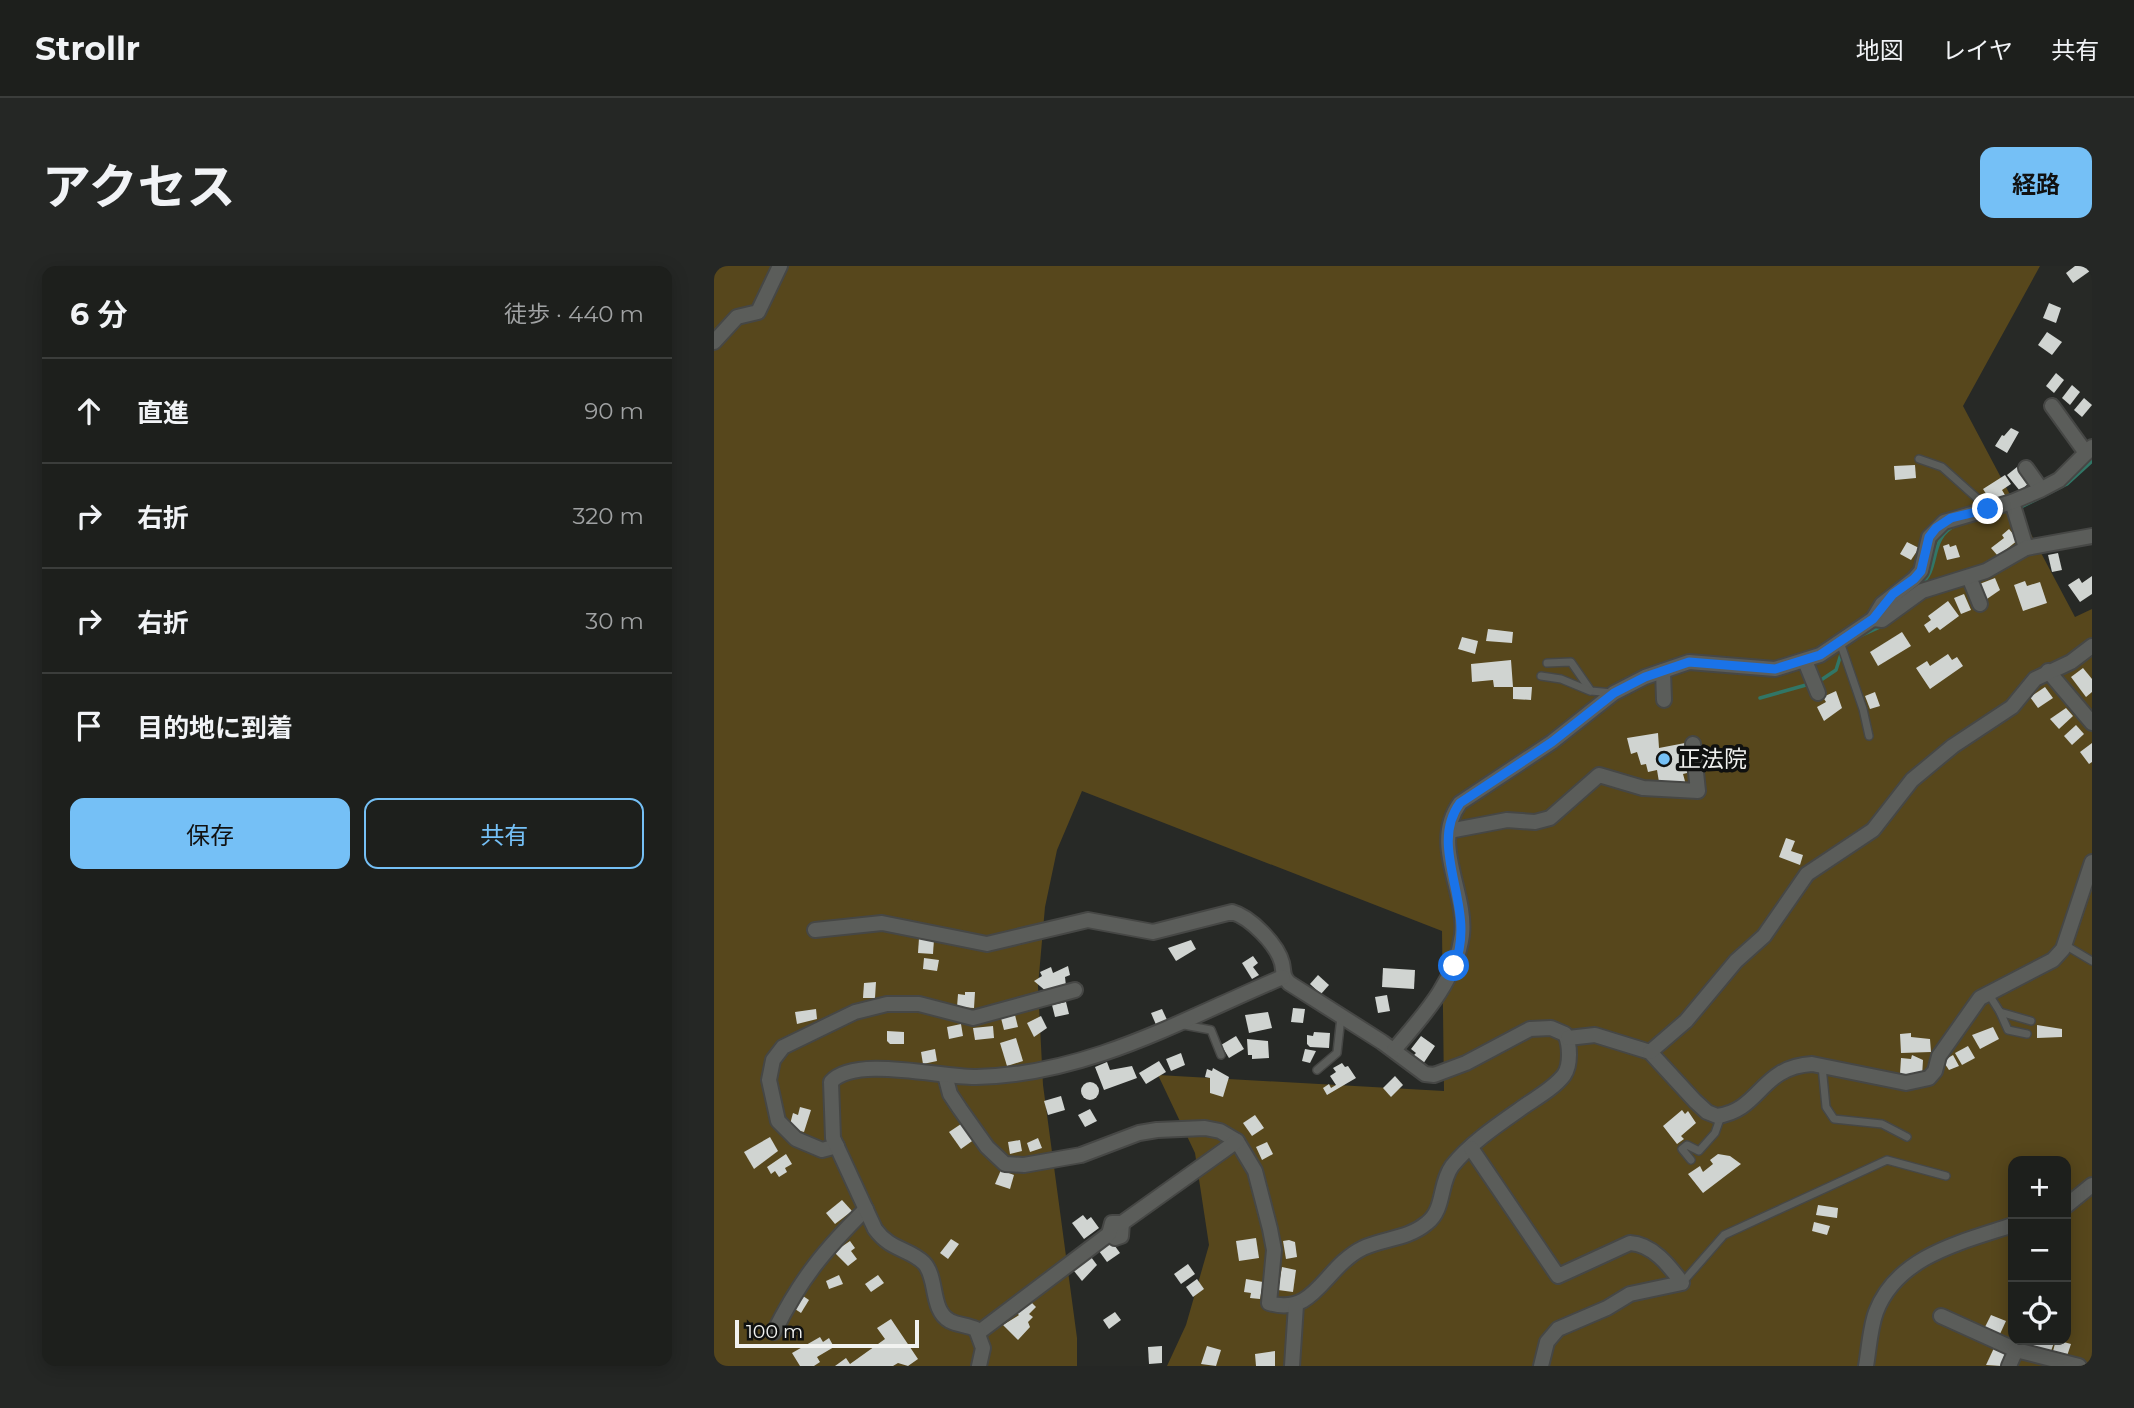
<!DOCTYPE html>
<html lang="ja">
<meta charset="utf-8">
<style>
body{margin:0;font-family:Montserrat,"Noto Sans JP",sans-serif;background:#252725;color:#f1f3f6}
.controls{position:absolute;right:21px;bottom:21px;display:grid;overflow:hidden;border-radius:14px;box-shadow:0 4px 18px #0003}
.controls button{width:63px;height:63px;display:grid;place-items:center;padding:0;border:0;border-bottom:2px solid #3b3d3b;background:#1d1f1c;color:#f1f3f6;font:35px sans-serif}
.scale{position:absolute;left:21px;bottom:18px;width:184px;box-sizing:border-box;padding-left:7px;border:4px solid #f1f2f0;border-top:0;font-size:19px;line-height:24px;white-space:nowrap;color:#f1f2f0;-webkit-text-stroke:5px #101110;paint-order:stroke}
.stop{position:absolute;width:21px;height:21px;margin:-16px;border:5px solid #1a73e8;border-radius:50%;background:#fff}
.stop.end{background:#1a73e8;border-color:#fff;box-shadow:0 2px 7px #0008}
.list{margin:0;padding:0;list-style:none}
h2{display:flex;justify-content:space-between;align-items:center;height:91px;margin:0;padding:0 28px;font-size:30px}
h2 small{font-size:23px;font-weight:400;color:#a0a2a3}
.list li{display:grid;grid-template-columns:46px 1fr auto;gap:21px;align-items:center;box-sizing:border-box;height:105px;padding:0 28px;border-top:2px solid #3b3d3b}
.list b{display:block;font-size:26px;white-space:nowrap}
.list em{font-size:23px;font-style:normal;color:#a0a2a3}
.actions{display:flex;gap:14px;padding:21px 28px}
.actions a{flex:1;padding:16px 0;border:2px solid #75c0f6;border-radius:14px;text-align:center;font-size:24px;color:#75c0f6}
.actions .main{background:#75c0f6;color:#111}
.icon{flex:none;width:38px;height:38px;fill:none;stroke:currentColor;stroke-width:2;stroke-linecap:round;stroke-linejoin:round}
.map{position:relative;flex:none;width:1378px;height:1100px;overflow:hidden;border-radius:14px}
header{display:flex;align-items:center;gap:42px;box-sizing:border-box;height:98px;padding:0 35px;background:#1d1f1c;border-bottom:2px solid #3b3d3b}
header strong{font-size:33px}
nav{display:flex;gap:38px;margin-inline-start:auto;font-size:24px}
.intro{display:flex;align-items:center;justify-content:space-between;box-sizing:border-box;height:168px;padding:0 42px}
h1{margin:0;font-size:49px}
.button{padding:18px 32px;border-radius:14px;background:#75c0f6;color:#111;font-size:24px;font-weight:700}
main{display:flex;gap:42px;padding:0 42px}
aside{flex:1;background:#1d1f1c;border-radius:14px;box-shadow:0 4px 18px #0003}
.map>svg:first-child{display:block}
.green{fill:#57471c;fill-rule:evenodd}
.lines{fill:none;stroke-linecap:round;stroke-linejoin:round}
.stream{stroke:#317666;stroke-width:3.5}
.building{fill:#d0d4d1}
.lane-casing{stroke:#464745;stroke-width:10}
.street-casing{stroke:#464745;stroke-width:18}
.lane{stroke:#5b5d5a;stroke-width:7}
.street{stroke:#5b5d5a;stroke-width:14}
.route{stroke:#1a73e8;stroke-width:9}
.poi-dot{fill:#75c0f6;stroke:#101110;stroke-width:2.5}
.labels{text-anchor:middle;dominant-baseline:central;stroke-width:7;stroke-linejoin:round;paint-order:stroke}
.poi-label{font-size:23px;fill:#f1f2f0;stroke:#101110;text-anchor:start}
</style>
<header>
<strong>Strollr</strong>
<nav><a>地図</a><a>レイヤ</a><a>共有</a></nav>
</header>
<div class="intro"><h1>アクセス</h1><a class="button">経路</a></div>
<main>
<aside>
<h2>6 分<small>徒歩 · 440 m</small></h2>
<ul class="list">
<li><svg class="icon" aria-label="ahead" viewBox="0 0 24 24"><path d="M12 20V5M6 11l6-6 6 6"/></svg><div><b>直進</b></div><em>90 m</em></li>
<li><svg class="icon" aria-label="right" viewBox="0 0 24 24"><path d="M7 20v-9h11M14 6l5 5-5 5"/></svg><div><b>右折</b></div><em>320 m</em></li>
<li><svg class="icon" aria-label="right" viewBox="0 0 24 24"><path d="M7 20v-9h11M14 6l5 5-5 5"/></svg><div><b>右折</b></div><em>30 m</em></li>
<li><svg class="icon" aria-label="arrive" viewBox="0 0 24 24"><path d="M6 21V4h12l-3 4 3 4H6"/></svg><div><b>目的地に到着</b></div></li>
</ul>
<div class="actions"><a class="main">保存</a><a>共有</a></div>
</aside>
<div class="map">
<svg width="1378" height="1100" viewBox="0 0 1378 1100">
<rect width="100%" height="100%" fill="#272926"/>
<path class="green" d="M0,0H1326L1249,140L1361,351L1378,343V1100H453L472,1059L495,979L481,887L444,809L730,825L728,665L368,525L343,584L331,641L324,720L329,819L363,1072V1100H0ZM1299,895H1352V1074H1299Z"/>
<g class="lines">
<g class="stream">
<path d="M1307,241L1353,218L1378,195"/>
<path d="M1277,249L1292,245"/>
<path d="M1205,320C1228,303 1213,273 1242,259"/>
<path d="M1144,371L1168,360"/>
<path d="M1104,416L1122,404L1128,385"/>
<path d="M1046,432L1092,419"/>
</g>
</g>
<g class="building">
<path d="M1361,0H1372L1376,5L1359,17L1352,7Z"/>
<path d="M1335,37L1347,42L1342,57L1329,52Z"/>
<path d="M1333,66L1348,76L1338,89L1324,79Z"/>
<path d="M1342,107L1350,114L1340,127L1332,120Z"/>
<path d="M1358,119L1366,126L1356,139L1348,132Z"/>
<path d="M1370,132L1378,139L1368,151L1360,144Z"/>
<path d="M1297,162L1305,166L1293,187L1281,180L1288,169L1290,170Z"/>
<path d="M1201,199L1202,212L1181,214L1180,200Z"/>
<path d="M1303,201L1316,216L1306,225L1293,209Z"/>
<path d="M1291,209L1297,218L1288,224L1291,229L1278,237L1269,223Z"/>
<path d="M1295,263L1304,274L1284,290L1277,282L1290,272L1288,269Z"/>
<path d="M1193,276L1205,282L1197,294L1186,288Z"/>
<path d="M1235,278L1236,281L1242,279L1246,291L1233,294L1229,280Z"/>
<path d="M1344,287L1348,304L1338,306L1334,289Z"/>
<path d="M1378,310V328L1366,336L1354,319L1365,312L1368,317Z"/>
<path d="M1281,312L1286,324L1270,335L1263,319Z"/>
<path d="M1311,315L1313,320L1326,316L1333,337L1309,345L1300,319Z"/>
<path d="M1250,328L1257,344L1247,348L1240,332Z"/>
<path d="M1234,335L1245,350L1226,364L1223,361L1215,367L1210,359L1217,354L1214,350Z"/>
<path d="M774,363L799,366L798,377L772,375Z"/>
<path d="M1188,366L1197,380L1164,400L1156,386Z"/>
<path d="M748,371L764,375L761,388L744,383Z"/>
<path d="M1234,388L1238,394L1243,391L1249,400L1216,423L1202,402L1213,395L1216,400Z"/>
<path d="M797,394L799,421H818L817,434L799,433V421H780L779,414L758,416L757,398Z"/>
<path d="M1369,402L1378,413V426L1372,431L1357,411Z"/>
<path d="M1331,421L1339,432L1324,442L1316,431Z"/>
<path d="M1122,425L1128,442L1110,455L1103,441L1112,436L1109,431Z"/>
<path d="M1161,426L1166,440L1156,443L1151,430Z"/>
<path d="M1352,442L1359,450L1345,463L1336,453Z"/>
<path d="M1362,459L1370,468L1358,479L1350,470Z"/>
<path d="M944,467L945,482L971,477L977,506L969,508L972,519L956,521L954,515L945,516L943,504L934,506L932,498L927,499L923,486L917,488L913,472Z"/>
<path d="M1378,477V496L1375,498L1366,486Z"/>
<path d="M1072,572L1081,575L1077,585L1089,589L1086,599L1065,591Z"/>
<path d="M205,672L220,673L219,688L204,687Z"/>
<path d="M477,674L482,683L462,695L454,682Z"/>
<path d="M539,690L544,697L539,701L545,709L538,713L528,697Z"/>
<path d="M210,692L225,694L223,705L209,703Z"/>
<path d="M354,700L356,709L351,711L352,720L333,726L320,715L328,710L326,706L337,701L339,707Z"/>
<path d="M669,702L701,704L700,723L668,721Z"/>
<path d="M604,709L615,719L607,728L596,718Z"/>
<path d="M162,716L161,732H149L150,717Z"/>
<path d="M251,726H261L260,742L243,741L244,728L251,729Z"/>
<path d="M673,729L676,745L664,747L661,731Z"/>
<path d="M352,736L355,748L341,751L338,739Z"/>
<path d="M579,742L591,743L589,757L577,756Z"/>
<path d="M102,743L103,753L83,758L81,746Z"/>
<path d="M448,743L454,756L443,761L437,747Z"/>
<path d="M554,746L558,762L535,767L531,749Z"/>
<path d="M301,749L304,761L290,764L287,752Z"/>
<path d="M327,750L333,762L320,771L313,757Z"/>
<path d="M247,758L249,770L235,773L233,761Z"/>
<path d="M1323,759L1348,763V771L1323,772Z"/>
<path d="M279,760L280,772L261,774L259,762Z"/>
<path d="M1279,761L1285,773L1266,783L1258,769Z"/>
<path d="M173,765L190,766V778H176L173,775Z"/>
<path d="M600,766L616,767L615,782L596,781L593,778V769L599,770Z"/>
<path d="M1197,767V771L1216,773L1217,786L1187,787L1186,768Z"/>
<path d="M522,770L530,783L515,792L507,779Z"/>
<path d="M707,770L721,780L709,798L699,790L702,787L697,783Z"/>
<path d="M302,772L309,795L293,800L286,777Z"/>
<path d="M533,773L554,775L555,792L538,793V789H534Z"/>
<path d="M1254,780L1261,792L1248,799L1241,787Z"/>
<path d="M221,783L223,795L209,798L207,786Z"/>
<path d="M591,783L602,785L596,797L588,795Z"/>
<path d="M467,787L471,799L457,805L452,793Z"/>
<path d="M1198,789L1209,794L1208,810L1186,808L1187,792L1197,793Z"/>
<path d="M1239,789L1245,800L1235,804L1229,795Z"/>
<path d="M445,795L452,806L432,818L425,807Z"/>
<path d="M393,796L396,804L418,800L423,812L390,824L381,801Z"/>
<path d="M628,797L631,801L634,800L642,812L613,829L609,822L615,818L617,822L622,819L616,810L622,806L619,802Z"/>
<path d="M499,802L515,811L509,831L496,827V812L491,811L493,803L498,805Z"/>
<path d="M681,810L689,819L677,831L669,822Z"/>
<circle cx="376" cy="825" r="9"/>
<path d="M347,830L351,844L334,849L330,835Z"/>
<path d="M86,841L97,844L90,866L75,862L79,847L84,849Z"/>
<path d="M376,843L383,855L371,861L364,849Z"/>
<path d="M968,844L971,848L974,845L982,857L967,870L970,873L963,878L949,860Z"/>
<path d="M541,849L550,862L538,870L529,857Z"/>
<path d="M250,856L261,873L247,883L235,866Z"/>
<path d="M56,871L64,885L40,903L30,886Z"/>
<path d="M324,872L328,882L316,886L313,877Z"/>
<path d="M306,874L308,885L296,888L294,876Z"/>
<path d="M553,876L559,888L548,894L542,881Z"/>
<path d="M72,888L78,898L71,902L73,906L65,911L61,905L57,908L53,901Z"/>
<path d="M1004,888L1016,890L1027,898L989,927L974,908L986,900L989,906L999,898L996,894Z"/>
<path d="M287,904L300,909L296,923L281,918Z"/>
<path d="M128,934L138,945L121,958L112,947Z"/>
<path d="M1104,939L1124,942L1123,952L1102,949Z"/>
<path d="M369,949L373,954L377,951L385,962L370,973L358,957Z"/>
<path d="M1100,956L1116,960L1113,969L1098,965Z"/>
<path d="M542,972L545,992L525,995L522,975Z"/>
<path d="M237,973L245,978L234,993L226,987Z"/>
<path d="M575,974L581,976L583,991L572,993L569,975Z"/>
<path d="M136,975L141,982L137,985L143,993L134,1000L120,986Z"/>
<path d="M398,976L406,987L393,996L385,985Z"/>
<path d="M377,991L383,999L368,1015L360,1005Z"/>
<path d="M474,998L481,1008L467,1018L460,1008Z"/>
<path d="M568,1001L582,1004L579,1026L564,1024Z"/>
<path d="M125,1009L129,1018L115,1023L112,1015Z"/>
<path d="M164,1009L170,1017L157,1026L151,1018Z"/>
<path d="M483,1013L490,1023L479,1031L472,1021Z"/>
<path d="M532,1013L549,1016L546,1033L536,1032L537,1027L530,1026Z"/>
<path d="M86,1028L95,1034L87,1047L78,1041Z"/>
<path d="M314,1033L322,1041L315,1048L319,1051L314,1056L316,1061L304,1074L289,1059L305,1049L302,1046Z"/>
<path d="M401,1046L407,1054L395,1063L389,1054Z"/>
<path d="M1277,1049L1292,1055L1286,1068L1271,1061Z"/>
<path d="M177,1053L204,1093L194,1100L184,1097L179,1100H121L132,1092L136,1098L171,1073L163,1062Z"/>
<path d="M106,1071L109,1076L115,1072L120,1081L103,1091L106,1096L100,1100H86L78,1087Z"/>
<path d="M1319,1074H1341L1337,1085L1317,1079Z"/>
<path d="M1342,1074L1357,1078L1353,1090L1339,1085Z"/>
<path d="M448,1080V1097L435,1098L434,1081Z"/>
<path d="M493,1080L507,1084L502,1100L487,1098Z"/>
<path d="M1280,1082L1291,1087L1287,1100L1272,1099Z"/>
<path d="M561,1085V1100H542L541,1088Z"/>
</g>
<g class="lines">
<defs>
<g id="lane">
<path d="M1205,193L1228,201L1274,242"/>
<path d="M1126,376L1149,443L1155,470"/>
<path d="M833,397L857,396L877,425L899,427"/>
<path d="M827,410L847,413L876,425"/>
<path d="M1351,679L1378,695"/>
<path d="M1274,727L1286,746L1317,755"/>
<path d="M1286,746L1294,764L1313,768"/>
<path d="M470,759L497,764L507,789"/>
<path d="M1108,800L1112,841L1120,853L1168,858L1193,871"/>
<path d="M603,804L623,787L627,751"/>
<path d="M977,894L968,883L973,879L985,885L1001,867L1007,850"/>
<path d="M968,1017L1010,969L1173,894L1232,910"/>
</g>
<g id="street">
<path d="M0,76L23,51L44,46L66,0"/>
<path d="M1338,140L1372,187"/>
<path d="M1312,202L1327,223"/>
<path d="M1298,236L1312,282"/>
<path d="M1255,311L1266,338"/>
<path d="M1159,353L1168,354L1208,325L1272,305L1312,282L1378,270"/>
<path d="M1091,395L1104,427"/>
<path d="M949,405L950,434"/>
<path d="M1334,405L1378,457"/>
<path d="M735,565L793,554L821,556L836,552L885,509L929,522L984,525L979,478"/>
<path d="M101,664L168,657L273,678L374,654L439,666L518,646C536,651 563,678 568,697C570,706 568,710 575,717L668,776L711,808L720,809L752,797L816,763L837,762L851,768C856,778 857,799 850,809C841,821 824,831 812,839C788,856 757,876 738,900C725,918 731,943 713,957C694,973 671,972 649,982C610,1001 601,1051 555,1037L560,984L556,963L541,905L523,875L506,865L491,862L443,864L425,867L367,889L310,899L291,898L273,881L246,843L236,828L231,809"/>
<path d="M854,772L881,769L936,786L981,835L993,846L1003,850C1047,844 1046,801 1098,798L1192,817L1215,812L1221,805L1225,790L1266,732L1339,694L1349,683L1378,596"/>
<path d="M680,784C708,751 742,715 748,669C753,625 716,578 746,537L838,476L900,427L931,411L975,396L1061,403L1106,389L1159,353L1168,338L1200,313L1207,305L1215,271L1230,256L1298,236L1326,224L1345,214L1378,181"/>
<path d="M936,786L972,755L1022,695L1050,670L1093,608L1159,564L1198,514L1239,480L1298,441L1321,413L1357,396L1378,380"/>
<path d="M123,880L108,884L82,873L64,855L55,814L59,794L69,781L141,746L173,738H205L259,752L361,724"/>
<path d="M757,882L844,1010L916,977C938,978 955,999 968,1017L916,1028L893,1042L844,1063L833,1076L827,1100"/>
<path d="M1352,940L1378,919"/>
<path d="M395,968L401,972L407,970L408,957"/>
<path d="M1227,1050L1302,1084L1365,1100"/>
<path d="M60,1066C86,1014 110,984 152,943"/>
<path d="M264,1067L395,968L398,957H408L523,875"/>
<path d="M265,1100L269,1082L262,1063C253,1059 244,1059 236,1055C216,1044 224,1012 210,997C195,982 177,985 161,963L119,872L117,816C141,789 228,812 262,811C374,809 469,753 569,711"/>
<path d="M578,1100L582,1039"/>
<path d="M1152,1100C1155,1083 1156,1062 1162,1046C1183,990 1248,976 1299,959"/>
<path d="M1295,1100L1302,1084"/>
</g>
</defs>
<use href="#lane" class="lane-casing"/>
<use href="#street" class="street-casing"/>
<use href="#lane" class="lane"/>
<use href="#street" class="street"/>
</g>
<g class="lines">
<path class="route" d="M740,700C765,642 712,583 746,537L838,476L900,427L931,411L975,396L1061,403L1106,389L1159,353L1179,328L1200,313L1207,305L1215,271L1222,262L1237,252L1274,243"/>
</g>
<circle class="poi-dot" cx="950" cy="493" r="7"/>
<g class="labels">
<g class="poi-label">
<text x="964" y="493">正法院</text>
</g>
</g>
</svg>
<div class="controls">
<button>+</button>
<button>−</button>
<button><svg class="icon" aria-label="locate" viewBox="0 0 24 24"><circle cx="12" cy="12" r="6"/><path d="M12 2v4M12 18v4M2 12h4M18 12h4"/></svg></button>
</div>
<div class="scale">100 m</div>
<div class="stop" style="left:740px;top:700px"></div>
<div class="stop end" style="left:1274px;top:243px"></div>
</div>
</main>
